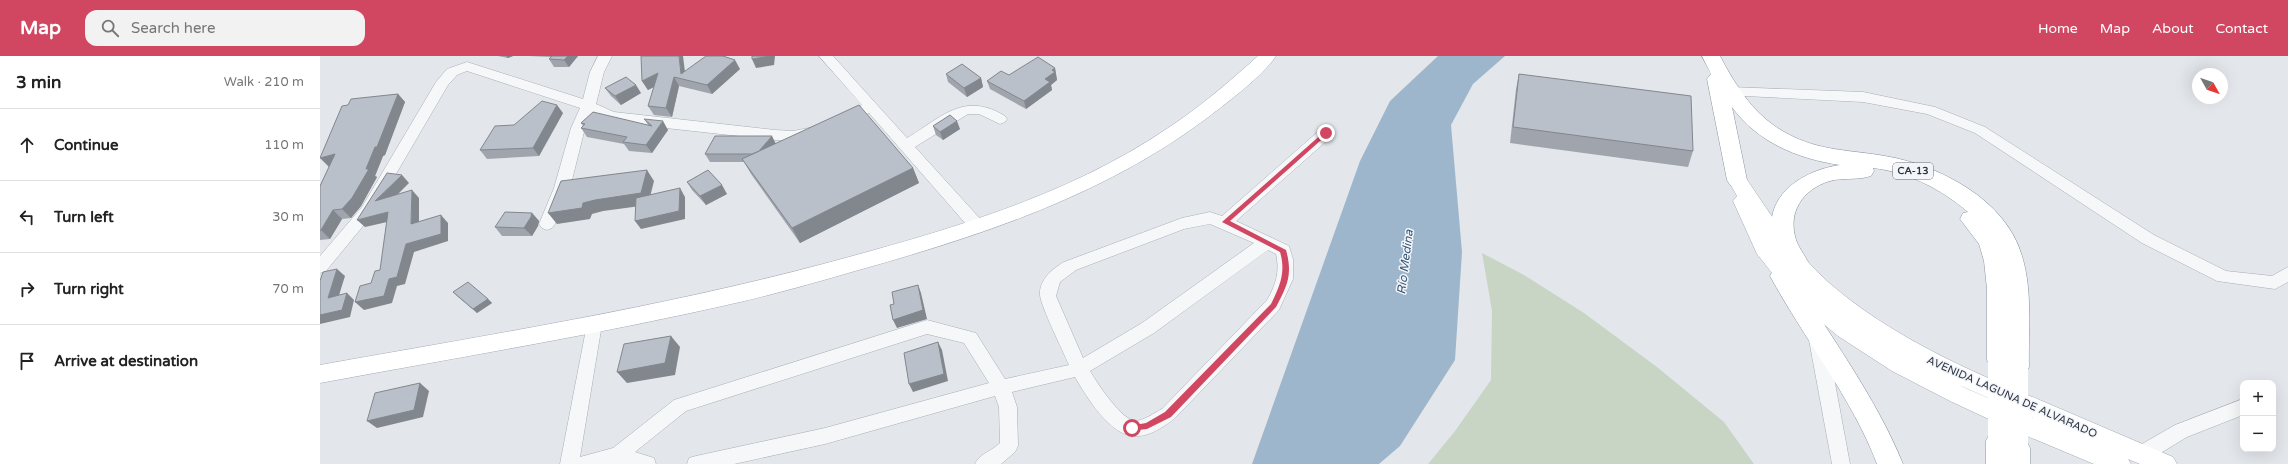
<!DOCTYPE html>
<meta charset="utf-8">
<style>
body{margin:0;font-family:"Varela Round",sans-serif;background:#f2f2f2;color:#222}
.controls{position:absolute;right:12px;bottom:12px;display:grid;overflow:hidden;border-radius:8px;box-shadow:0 4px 16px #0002}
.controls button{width:36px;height:36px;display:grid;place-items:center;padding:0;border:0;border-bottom:1px solid #e0e0e0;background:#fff;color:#222;font:20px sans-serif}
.compass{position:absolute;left:1872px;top:12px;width:36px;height:36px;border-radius:50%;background:#fff;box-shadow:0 4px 16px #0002;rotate:130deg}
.stop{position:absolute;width:12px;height:12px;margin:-9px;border:3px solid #d14762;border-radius:50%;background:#fff}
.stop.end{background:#d14762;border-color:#fff;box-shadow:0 1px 4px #0008}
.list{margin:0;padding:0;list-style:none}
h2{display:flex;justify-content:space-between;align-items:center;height:52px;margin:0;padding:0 16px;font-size:17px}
h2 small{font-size:13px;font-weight:400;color:#767676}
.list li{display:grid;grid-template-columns:26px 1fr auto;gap:12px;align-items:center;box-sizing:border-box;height:72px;padding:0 16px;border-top:1px solid #e0e0e0}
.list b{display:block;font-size:15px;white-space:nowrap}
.list em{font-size:13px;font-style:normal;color:#767676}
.icon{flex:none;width:22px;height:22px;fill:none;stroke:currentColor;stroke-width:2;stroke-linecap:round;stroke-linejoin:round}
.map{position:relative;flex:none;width:1968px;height:408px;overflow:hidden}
header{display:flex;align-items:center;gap:24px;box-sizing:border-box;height:56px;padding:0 20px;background:#d14762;color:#fff}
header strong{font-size:19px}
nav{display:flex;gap:22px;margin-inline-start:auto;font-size:14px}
.search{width:280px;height:36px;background:#f2f2f2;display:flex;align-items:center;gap:10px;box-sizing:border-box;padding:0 14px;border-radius:12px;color:#767676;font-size:15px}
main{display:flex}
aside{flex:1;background:#fff}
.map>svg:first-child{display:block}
.green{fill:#c9d5c4}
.water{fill:#9eb6cc}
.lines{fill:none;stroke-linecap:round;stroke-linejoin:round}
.minor-casing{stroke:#a8aeb6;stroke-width:1}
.major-casing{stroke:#a2abb7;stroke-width:1}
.highway-casing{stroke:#8a95a2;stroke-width:1}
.minor{fill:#f6f7f9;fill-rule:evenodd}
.major{fill:#fff;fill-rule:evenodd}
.highway{fill:#fff;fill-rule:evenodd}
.highway-bridge-casing{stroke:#8a95a2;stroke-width:22;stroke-linecap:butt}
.highway-bridge{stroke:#fff;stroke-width:22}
.wall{fill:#a0a5ad}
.shaded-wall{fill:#82868d}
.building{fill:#bac0c9;stroke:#82868d}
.route{fill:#d14762}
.labels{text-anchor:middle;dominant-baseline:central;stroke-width:3;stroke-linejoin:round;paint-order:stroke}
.shield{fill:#f3f5f8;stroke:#666f7a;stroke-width:1}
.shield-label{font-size:10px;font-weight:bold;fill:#2a3544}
.street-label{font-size:11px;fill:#2a3544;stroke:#f3f5f8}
.water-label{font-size:12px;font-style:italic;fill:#335679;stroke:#f3f5f8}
</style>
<header>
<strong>Map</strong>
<div class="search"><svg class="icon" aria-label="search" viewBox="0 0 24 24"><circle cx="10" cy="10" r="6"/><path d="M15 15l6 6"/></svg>Search here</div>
<nav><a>Home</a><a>Map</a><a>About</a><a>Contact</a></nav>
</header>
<main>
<aside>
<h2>3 min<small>Walk · 210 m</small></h2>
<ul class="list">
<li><svg class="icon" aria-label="ahead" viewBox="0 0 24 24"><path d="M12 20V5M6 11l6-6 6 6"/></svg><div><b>Continue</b></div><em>110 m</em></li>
<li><svg class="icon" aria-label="left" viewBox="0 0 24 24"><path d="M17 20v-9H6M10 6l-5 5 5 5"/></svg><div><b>Turn left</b></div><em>30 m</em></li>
<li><svg class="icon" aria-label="right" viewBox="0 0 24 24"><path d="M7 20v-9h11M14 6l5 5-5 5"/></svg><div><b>Turn right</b></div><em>70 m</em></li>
<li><svg class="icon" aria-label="arrive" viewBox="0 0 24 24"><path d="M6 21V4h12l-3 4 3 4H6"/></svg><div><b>Arrive at destination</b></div></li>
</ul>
</aside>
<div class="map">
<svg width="1968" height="408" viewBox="0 0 1968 408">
<rect width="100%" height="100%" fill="#e3e7eb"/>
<path class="green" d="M1162,197L1204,219L1264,257L1337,311L1404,366L1434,408H1108L1135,375L1171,324L1172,255Z"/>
<path class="water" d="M1118,0H1185L1153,28L1131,69L1142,196L1135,304L1080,390L1059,408H932L1040,105L1070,45Z"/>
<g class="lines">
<defs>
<g id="minor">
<path d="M278,0H292L284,16L276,48L294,56L455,74L473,75L494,71L499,72L501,76L499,80L473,85L455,84L291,66L272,58L265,72L250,132L235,168L232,172L227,174L222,172L219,168L234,132L251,72L260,52L147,15L137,19L128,29L52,159L6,215L0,217V200L42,151L116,26L127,13L147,6L263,43L270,16Z"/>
<path d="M499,0H513L587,82C622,61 644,35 685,60L687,63L685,66L680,68L659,58H648L595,91L664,167L666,171L664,175L658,177L652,175L549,57L529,66H519L517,63L519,60L542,49Z"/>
<path d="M1410,31L1543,36L1615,51L1665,71L1834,179L1906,215L1952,220L1968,211V226L1955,233L1897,225L1822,187L1655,77L1607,58L1543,46L1405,39L1403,36Z"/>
<path d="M1006,72L1011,73L1013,77L1011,81L916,165L969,190L973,203V223L959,254L854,363C843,371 829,381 815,380C790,380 766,340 755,321L692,336L697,351L698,390L695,396L681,408H655C659,398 672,395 680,387L679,351L675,340L505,388L414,408H367L369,402L376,400L505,372L669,327L644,287L607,278L366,355L315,396L334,402L336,408H240L268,263L274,261L280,263L282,268L260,401L293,392L354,344L607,264L656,277L685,323L749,309C743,295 721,251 720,239C719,224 732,213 744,206L862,162L890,156L902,160L1001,73ZM890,168L934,187L822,267L763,302L736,240L740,226L756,214L864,173ZM948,194L956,198C960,215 956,229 947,244L842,353C834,357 825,364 816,365C802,365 777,327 770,315L834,277Z"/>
<path d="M1498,277L1504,279L1507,284L1530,408H1512L1489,284L1492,279Z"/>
<path d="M1923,343V359L1867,381L1829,404L1822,406L1815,404L1813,398L1815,392L1855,369Z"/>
</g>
<g id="major">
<path d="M938,0H956C942,21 904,49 883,65C780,141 657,181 535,215C497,226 459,237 420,246C281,278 140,301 0,327V309C168,279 337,252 503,208C622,176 745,142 848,72C880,51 909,26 938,0Z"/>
<path d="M1417,117L1424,119C1449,157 1474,195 1508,226C1570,280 1647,314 1722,345C1766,364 1809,382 1853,401L1857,408H1820L1808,403L1811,408H1774L1688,372L1630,345L1572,315L1518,280L1472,242L1437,198L1413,145L1417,140L1408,124L1410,119ZM1639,329L1723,366L1645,332Z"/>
</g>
<g id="highway">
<path d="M1382,0H1400C1417,32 1435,61 1468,78C1499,95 1531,94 1565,100C1618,109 1686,143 1702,200C1713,236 1708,274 1709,311L1705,318L1697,321L1689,318L1685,312L1679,314L1671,311L1667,304V233L1664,205L1659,188L1640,163L1643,157L1648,156C1621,133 1588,116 1553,112L1554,115L1551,120C1539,124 1527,122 1514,124C1487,130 1468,152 1475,180C1477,190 1485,199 1489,208L1486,214L1478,216L1470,214C1465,204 1456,192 1453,181C1443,139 1484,114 1520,109C1478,103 1437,86 1412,51L1427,124L1424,129L1417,131L1410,129L1407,124L1387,23L1391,18Z"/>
<path d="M1461,211L1469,214C1507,275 1556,341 1583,408H1557C1533,344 1483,281 1450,220L1453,214Z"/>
<path d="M1679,374L1688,377L1691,383L1697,381L1706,384L1710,392V408H1666V385L1670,377Z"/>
</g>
</defs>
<use href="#minor" class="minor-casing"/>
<use href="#major" class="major-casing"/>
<use href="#highway" class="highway-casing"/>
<use href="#minor" class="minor"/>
<use href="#major" class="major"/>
<use href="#highway" class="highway"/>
<defs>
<g id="highway-bridge">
<path d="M1679,304V385"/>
<path d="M1697,311V392"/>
</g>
</defs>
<use href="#highway-bridge" class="highway-bridge-casing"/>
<use href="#highway-bridge" class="highway-bridge"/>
</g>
<g class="wall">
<path d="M178,0H193L188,2Z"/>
<path d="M209,0H258L249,11H234L229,3L231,1Z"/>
<path d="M735,12L737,24L731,29L732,34L706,53L670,33L667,25L689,19Z"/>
<path d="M420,13L392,38L359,30L352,61L334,59L328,50L334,31L328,34L322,25L365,16Z"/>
<path d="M626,18L661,22L663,31L647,41L628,26Z"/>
<path d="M1199,18L1373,95L1368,111L1190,87L1196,33Z"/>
<path d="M285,32L321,37L301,49L291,40Z"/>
<path d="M78,38L85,46L65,99L63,100L55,120L57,121L41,150L31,162L22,163L10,183L0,184V130L9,111L28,49Z"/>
<path d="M243,57L219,100L167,103L160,94L194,69Z"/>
<path d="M324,63L348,74L332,97L309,95L304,88L267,81L261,72L263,70L261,67L329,70Z"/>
<path d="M613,70L640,73L623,84L616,79Z"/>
<path d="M456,88L593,112L599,127L480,187L431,118L424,106H390L385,98Z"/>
<path d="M367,126L407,138L386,149L372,134Z"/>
<path d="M212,157L219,165L218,170L212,180H182L175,171Z"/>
<path d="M133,236L168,243L172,247L157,257L137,240Z"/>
</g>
<g class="shaded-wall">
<path d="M186,0H193L188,2Z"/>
<path d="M248,0H258L249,11L244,4Z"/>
<path d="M359,0H363L366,24L361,18Z"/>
<path d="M450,0H455L454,9L436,12L432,3Z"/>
<path d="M415,4L420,13L392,38L387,29Z"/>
<path d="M735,12L737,24L731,29L732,34L706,53L704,45L725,23L732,14Z"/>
<path d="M338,17L343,26L328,34L322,25Z"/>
<path d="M354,21L359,30L352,61L346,52Z"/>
<path d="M661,22L663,31L647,41L644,32Z"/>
<path d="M316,29L321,37L301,49L295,40Z"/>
<path d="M78,38L85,46L65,99L63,100L55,120L57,121L41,150L31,162L22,153L46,113L55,91Z"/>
<path d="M237,49L243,57L219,100L213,92Z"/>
<path d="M343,65L348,74L332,97L326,89Z"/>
<path d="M637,65L640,73L623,84L620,76Z"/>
<path d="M452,80L456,88L437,98Z"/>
<path d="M15,98L9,111L0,102Z"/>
<path d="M593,112L599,127L480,187L472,172Z"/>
<path d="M327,114L334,125L328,149L283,155L272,158L270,163L237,168L228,157L263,147Z"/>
<path d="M82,119L89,127L63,153L55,145Z"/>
<path d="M402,129L407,138L386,149L380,140Z"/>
<path d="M360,132L365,141V163L321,173L315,165Z"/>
<path d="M92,134L99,142V176L91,168Z"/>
<path d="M13,154L22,163L10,183L1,174Z"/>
<path d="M68,156L76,164L45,171L37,164Z"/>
<path d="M212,157L219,165L218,170L212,180L204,172Z"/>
<path d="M121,159L128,167V185L94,196L85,228L77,230L72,247L44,254L35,246L69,223L86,188Z"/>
<path d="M17,213L25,220L16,249L8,242Z"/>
<path d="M598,229L601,237L607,263L577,272L573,264Z"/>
<path d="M27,237L34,244L30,261L0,268V259Z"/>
<path d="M168,243L172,247L157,257L153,253Z"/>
<path d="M351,280L360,291L355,319L307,327L297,316Z"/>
<path d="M618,286L622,294L628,325L593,336L589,328Z"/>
<path d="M100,327L109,335L103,361L57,372L47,365Z"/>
</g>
<g class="building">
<path d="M232,0H248L244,4L229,3Z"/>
<path d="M321,0H359L361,18L386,0H403L415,4L387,29L354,21L346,52L328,50L338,17L322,25Z"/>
<path d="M432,0H450L432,3Z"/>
<path d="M718,1L735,12L732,14L735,16L725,23L730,26L704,45L667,25L681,15L689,19Z"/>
<path d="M642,8L661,22L644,32L626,18Z"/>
<path d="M1199,18L1371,40L1373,95L1193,71Z"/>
<path d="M306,21L316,29L295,40L285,32Z"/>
<path d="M78,38L57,91H55L46,113H49L32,142L22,153L13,154L1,174L0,175V130L15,98L0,102L22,50L28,49L31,43Z"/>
<path d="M222,45L237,49L213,92L160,94L175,70L194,69Z"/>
<path d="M539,49L593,112L472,172L422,103Z"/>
<path d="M273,56L332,70L324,63L343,65L326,89L303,86L307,81L261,72L265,68L261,67Z"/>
<path d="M630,59L637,65L620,76L613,70Z"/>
<path d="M395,80H452L439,95L432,98H385Z"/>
<path d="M327,114L321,137L275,144L263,147L262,152L228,157L241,125Z"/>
<path d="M388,114L402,129L380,140L367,126Z"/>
<path d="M67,117L82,119L55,145L92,134L91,168L121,159V178L86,188L77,221L69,223L64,240L35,246L40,230L51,227L55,215L60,214L68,156L37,164Z"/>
<path d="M360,132L359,155L315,165L316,142Z"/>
<path d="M185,156L212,157L211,161L204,172L175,171Z"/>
<path d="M17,213L8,242L27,237L22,254L0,259V225L3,216Z"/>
<path d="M148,226L168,243L153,253L133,236Z"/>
<path d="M598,229L603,254L573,264L570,249L574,248L572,236Z"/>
<path d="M351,280L345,307L297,316L304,288Z"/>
<path d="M618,286L624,318L589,328L584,297Z"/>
<path d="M100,327L94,354L47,365L55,337Z"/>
</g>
<path class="route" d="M1004,76L1009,77L910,165L966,194C973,219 967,230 956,251L851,361L827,373L809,375V370L826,367L845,356L951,248C960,230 966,216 960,196L902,166Z"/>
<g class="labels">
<rect class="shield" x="1573" y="107" width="40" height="16" rx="3"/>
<g class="shield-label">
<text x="1593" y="115">CA-13</text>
</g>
<g class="street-label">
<text transform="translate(1692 341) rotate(24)">AVENIDA LAGUNA DE ALVARADO</text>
</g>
<g class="water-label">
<text transform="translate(1085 206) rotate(-83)">Río Medina</text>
</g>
</g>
</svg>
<div class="controls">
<button>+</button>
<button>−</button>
</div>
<svg class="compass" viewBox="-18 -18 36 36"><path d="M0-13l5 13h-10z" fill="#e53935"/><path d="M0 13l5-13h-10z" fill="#767676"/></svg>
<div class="stop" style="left:812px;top:372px"></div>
<div class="stop end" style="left:1006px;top:77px"></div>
</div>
</main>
